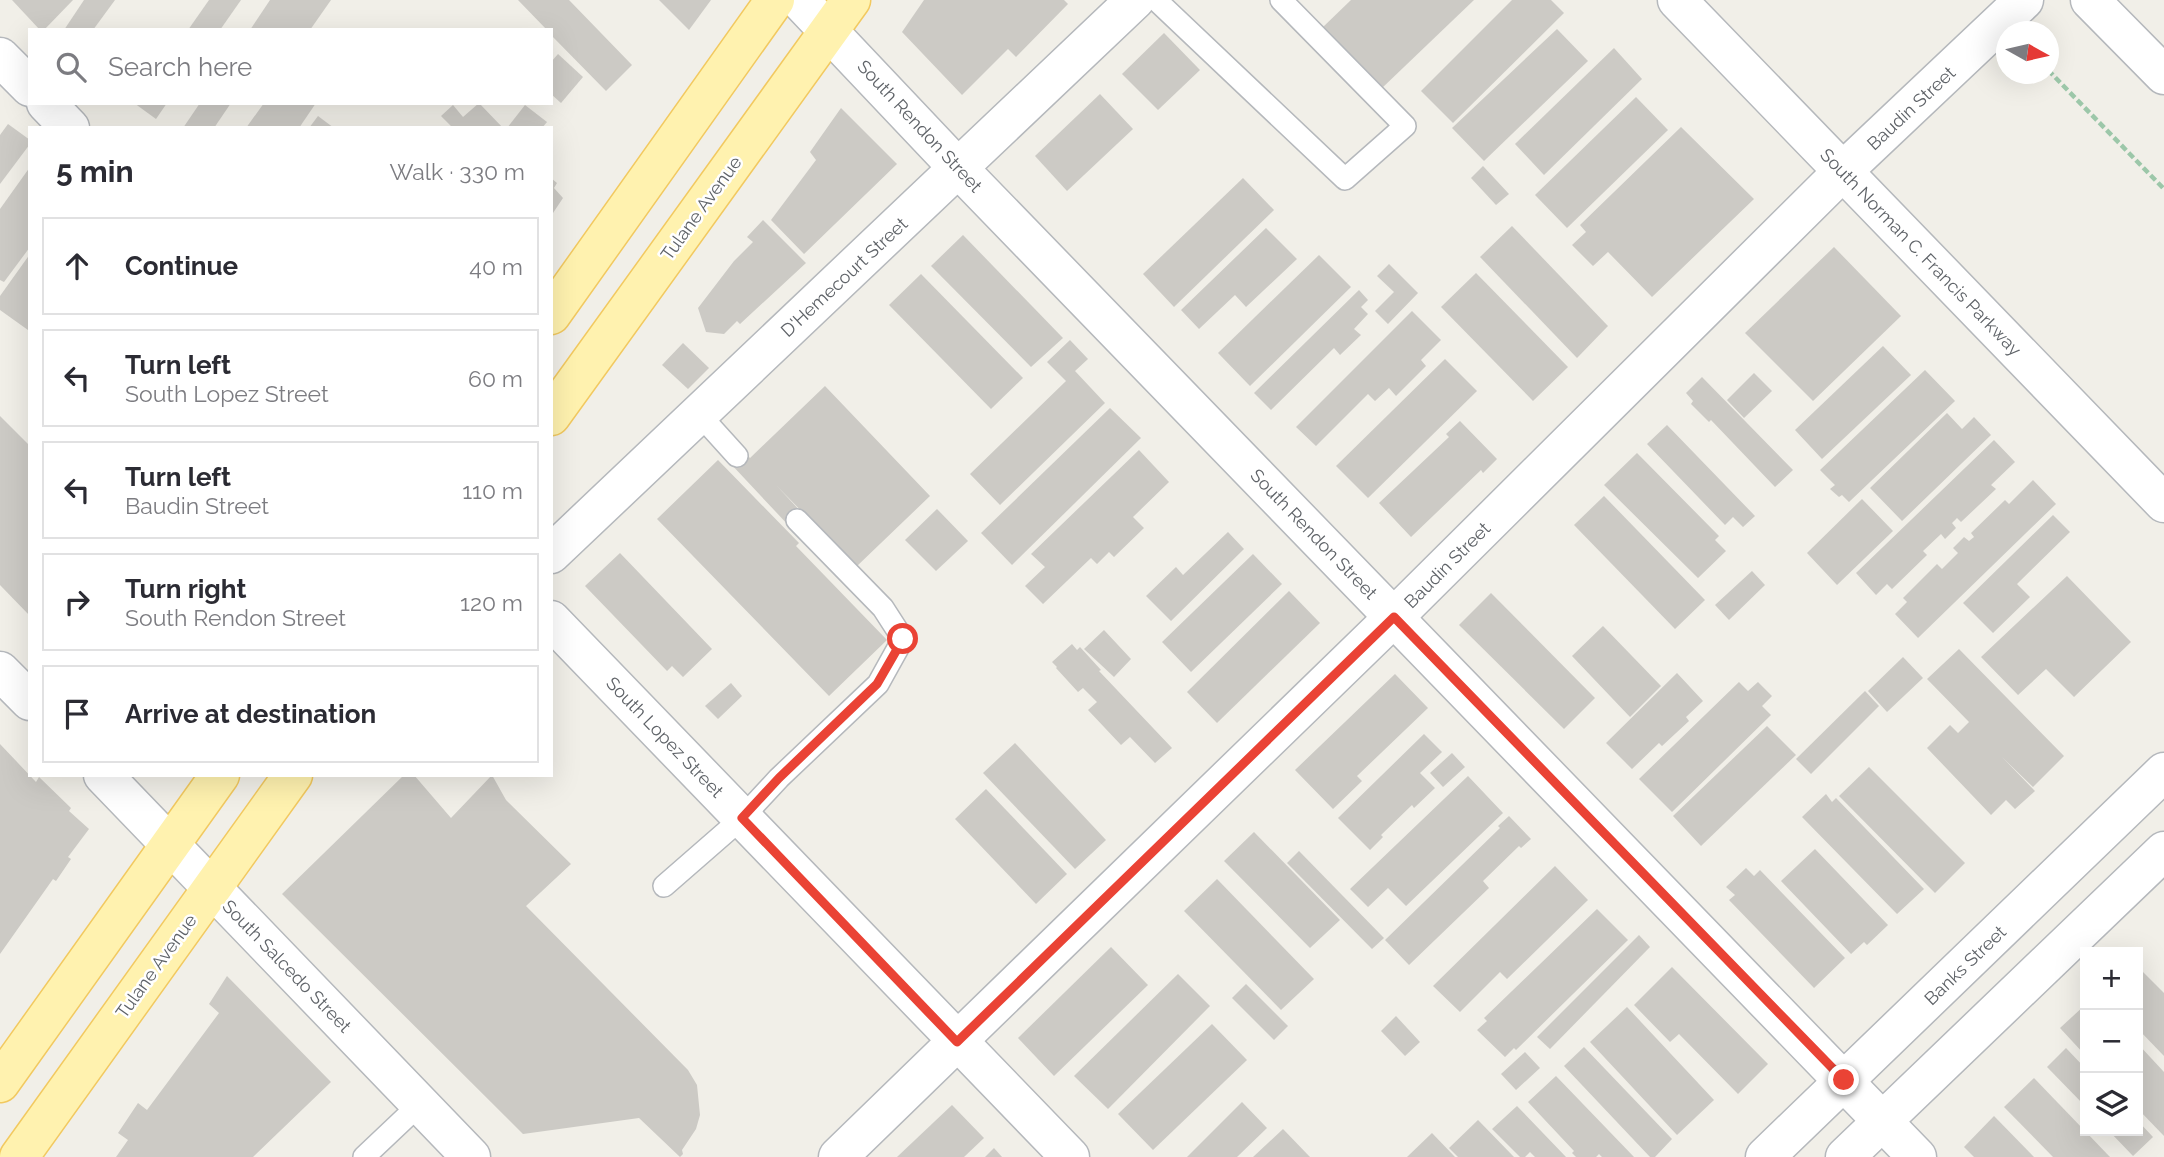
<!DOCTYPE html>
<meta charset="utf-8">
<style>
body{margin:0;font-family:Raleway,sans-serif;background:#f7f7f7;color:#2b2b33}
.controls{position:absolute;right:21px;bottom:21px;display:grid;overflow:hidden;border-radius:0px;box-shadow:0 7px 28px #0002}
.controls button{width:63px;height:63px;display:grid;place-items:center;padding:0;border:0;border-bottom:2px solid #e1e1e2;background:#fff;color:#2b2b33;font:35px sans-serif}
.compass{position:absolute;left:1996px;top:21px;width:63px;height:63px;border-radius:50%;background:#fff;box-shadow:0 7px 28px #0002;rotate:98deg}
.stop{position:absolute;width:21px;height:21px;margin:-16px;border:5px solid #ea4335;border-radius:50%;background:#fff}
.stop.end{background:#ea4335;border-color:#fff;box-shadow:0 2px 7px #0008}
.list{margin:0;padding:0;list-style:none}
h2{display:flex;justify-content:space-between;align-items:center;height:91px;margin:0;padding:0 28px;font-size:30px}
h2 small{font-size:23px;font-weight:400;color:#7c7c81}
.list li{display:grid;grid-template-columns:46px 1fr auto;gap:21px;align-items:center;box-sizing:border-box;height:98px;margin:0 14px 14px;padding:0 14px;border:2px solid #e1e1e2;border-radius:0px}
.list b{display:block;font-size:26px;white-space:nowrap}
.list p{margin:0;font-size:23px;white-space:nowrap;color:#7c7c81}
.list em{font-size:23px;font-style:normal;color:#7c7c81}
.icon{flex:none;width:38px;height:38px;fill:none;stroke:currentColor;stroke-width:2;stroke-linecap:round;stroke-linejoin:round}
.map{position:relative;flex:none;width:2164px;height:1157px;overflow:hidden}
.search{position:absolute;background:#fff;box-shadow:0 7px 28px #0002;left:28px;top:28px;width:525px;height:77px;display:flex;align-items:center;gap:18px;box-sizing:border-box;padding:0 24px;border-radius:0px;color:#7c7c81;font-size:26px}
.panel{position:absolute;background:#fff;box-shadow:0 7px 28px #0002;left:28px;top:126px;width:525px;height:651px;border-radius:0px}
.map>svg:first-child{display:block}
.building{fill:#cccac5}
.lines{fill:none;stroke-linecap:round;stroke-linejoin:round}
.service-casing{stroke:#b5b8bc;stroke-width:24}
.minor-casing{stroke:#b5b8bc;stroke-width:41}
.tertiary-casing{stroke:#b5b8bc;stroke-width:41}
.primary-casing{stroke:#f2c960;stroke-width:41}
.path{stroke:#9cc7a9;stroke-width:4.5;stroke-dasharray:7 3.5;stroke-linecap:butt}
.service{stroke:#fff;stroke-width:21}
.minor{stroke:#fff;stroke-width:38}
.tertiary{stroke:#fff;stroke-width:38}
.primary{stroke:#fff2af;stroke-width:38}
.route{stroke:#ea4335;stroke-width:9}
.labels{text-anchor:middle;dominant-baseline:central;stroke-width:5;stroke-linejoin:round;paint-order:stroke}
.street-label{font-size:18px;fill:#5f6368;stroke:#fff}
</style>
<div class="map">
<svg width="2164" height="1157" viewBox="0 0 2164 1157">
<rect width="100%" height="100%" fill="#f1efe8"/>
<g class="building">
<path d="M12,0H73L44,30H40Z"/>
<path d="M84,0H115L93,30H64Z"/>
<path d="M209,0H241L220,30H188Z"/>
<path d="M270,0H331L310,30H250Z"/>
<path d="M518,0H569L632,65L606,91L551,35V30H547Z"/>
<path d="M659,0H711L689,30Z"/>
<path d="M924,0H1064L1068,4L1016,57L1008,49L962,95L902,32Z"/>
<path d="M1351,0H1474L1381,89L1322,28Z"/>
<path d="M1512,0H1551L1564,13L1453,123L1421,91Z"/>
<path d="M1557,29L1588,61L1484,161L1452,128Z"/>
<path d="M1164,33L1200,70L1158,110L1122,74Z"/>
<path d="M1614,48L1642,79L1544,175L1515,144Z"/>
<path d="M558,54L583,77L561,103L551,94V62Z"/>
<path d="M1100,94L1133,129L1067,191L1035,156Z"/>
<path d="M1636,97L1668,130L1567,228L1535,195Z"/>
<path d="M134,103H167L156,119Z"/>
<path d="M200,103H231L214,128H183Z"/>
<path d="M264,103H316L299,128H246Z"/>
<path d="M479,103L503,128H453L441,116L453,105L463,117Z"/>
<path d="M525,105L547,122L542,128H507Z"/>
<path d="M841,108L897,164L804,254L771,220L816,160L810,152Z"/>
<path d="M318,116L334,128H309Z"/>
<path d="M8,124L30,140V144L0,184V135Z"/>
<path d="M1681,127L1754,199L1652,297L1608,252L1593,266L1572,245L1586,232L1580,225Z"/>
<path d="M1483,166L1509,194L1496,205L1471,178Z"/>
<path d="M30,167V247L4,282L0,280V209Z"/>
<path d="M551,178L557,183L554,188L563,198L551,216Z"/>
<path d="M1243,178L1274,210L1174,307L1143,274Z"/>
<path d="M763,220L806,263L740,324L737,321L724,334L706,332L698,308L734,261L753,242L747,237Z"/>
<path d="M1512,226L1608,326L1577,358L1480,257Z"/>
<path d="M1266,228L1297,259L1246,307L1235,295L1199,329L1181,310Z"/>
<path d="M963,235L1063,338L1031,367L931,266Z"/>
<path d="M1834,247L1901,316L1813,401L1745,333Z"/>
<path d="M30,254V327L28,330L0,310V296Z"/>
<path d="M1319,255L1351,287L1250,386L1218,353Z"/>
<path d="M1389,264L1418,293L1388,324L1375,311L1394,292L1377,276Z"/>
<path d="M1476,273L1568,367L1533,401L1441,307Z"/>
<path d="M921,274L1023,378L991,409L889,305Z"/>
<path d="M1359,290L1368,300L1361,307L1368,314L1354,329L1361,335L1340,355L1334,348L1271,410L1254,393Z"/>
<path d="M1412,311L1441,340L1421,360L1426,366L1396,396L1389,388L1375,401L1368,394L1316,446L1296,427Z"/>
<path d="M1070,340L1088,359L1075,371L1105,403L1000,505L970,474L1066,381L1047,362Z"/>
<path d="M683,343L709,368L688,389L662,365Z"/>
<path d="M1883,346L1911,375L1822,459L1795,430Z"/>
<path d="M1445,359L1477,391L1368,498L1336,466Z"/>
<path d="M1925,370L1955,401L1849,502L1842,495L1839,497L1830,489L1835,485L1820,470Z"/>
<path d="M1754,373L1772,391L1744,418L1727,400Z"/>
<path d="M1702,377L1793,470L1775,487L1711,420L1709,422L1691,404L1693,401L1686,393Z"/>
<path d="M825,386L930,496L856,567L776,485L803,514L790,527L730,463L742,450L750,458Z"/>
<path d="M1110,408L1141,438L1012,565L981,533Z"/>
<path d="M1947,413L1962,429L1974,417L1991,435L1902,521L1870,488Z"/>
<path d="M0,416L30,446V616L0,585Z"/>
<path d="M1460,421L1497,459L1483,473L1481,470L1411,537L1379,503L1449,437L1446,434Z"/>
<path d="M1667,425L1755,516L1743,527L1733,517L1725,525L1647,444Z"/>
<path d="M1994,440L2015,462L1991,485L1996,489L1961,522L1957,518L1952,523L1956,528L1945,539L1941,534L1923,551L1927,555L1892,589L1887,584L1876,595L1856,573Z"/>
<path d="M1139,450L1169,482L1133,517L1144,528L1114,557L1109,552L1097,564L1091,558L1043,604L1025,586L1045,567L1031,554Z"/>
<path d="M1637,453L1719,536L1715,540L1726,551L1698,578L1604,485Z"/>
<path d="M718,460L799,543L796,546L887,640L829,696L657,519Z"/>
<path d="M2033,480L2056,504L1918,638L1895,614L1907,602L1903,598L1937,564L1942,569L1958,553L1953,548L1964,537L1969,541L1974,537L1971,533L2005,500L2009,504Z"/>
<path d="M1604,496L1705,600L1675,629L1574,525Z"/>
<path d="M1862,499L1893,531L1837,585L1807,553Z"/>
<path d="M937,509L968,541L936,571L905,540Z"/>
<path d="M2053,515L2070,532L2017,584L2030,597L1993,633L1963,603Z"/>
<path d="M1228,532L1244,549L1171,621L1146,596L1176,567L1183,575Z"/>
<path d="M620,553L712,649L683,677L672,666L667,671L585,586Z"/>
<path d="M1253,554L1282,584L1191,672L1162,642Z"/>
<path d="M1752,571L1765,585L1729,620L1715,605Z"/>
<path d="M2067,576L2131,642L2074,697L2046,669L2018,695L1981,657Z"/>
<path d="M1289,591L1320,623L1217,723L1187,692Z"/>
<path d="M1491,593L1595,698L1564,729L1459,625Z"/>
<path d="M1603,626L1661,686L1630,717L1572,656Z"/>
<path d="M1104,630L1131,659L1114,677L1084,649Z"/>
<path d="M1072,644L1077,650L1080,647L1101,670L1099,671L1172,748L1155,763L1130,737L1121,745L1088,710L1097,702L1083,688L1078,692L1056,668L1057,667L1052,662Z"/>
<path d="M1959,649L2064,756L2033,787L2002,757L2035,791L2015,809L2006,800L1991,815L1927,748L1950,725L1958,733L1969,722L1927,679Z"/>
<path d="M1903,657L1923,678L1887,712L1868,691Z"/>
<path d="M1677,673L1703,701L1686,717L1689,721L1662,746L1659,743L1632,769L1606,743Z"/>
<path d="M1395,674L1428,708L1357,776L1362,781L1333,809L1295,770Z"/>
<path d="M1739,682L1748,691L1758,682L1772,696L1762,706L1771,715L1672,812L1639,779Z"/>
<path d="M731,683L742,696L718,719L705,706Z"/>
<path d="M1865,691L1879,706L1811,774L1796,759Z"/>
<path d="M1767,726L1796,755L1701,846L1673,816Z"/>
<path d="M1424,734L1442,752L1420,773L1435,788L1414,808L1412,805L1381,835L1383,837L1370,850L1338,818Z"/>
<path d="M1015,743L1106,840L1075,869L983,773Z"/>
<path d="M0,744L36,782L39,777L71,808L69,811L89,829L68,857L71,859L56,881L53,879L0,954Z"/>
<path d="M1452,753L1465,767L1443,787L1430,773Z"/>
<path d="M1869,767L1965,863L1935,893L1839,796Z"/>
<path d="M404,775H414L451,818L492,775L506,800L571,864L526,906L688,1070L697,1085L700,1115L696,1129L682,1150L683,1154L680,1157L639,1118L523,1134L282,894Z"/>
<path d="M1468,776L1503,813L1406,906L1388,888L1368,907L1350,889Z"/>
<path d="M986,789L1067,874L1036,904L955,819Z"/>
<path d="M1826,794L1832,802L1836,798L1924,889L1897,914L1802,817Z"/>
<path d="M1509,816L1531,839L1521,848L1519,846L1483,881L1489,888L1409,965L1385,940L1500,828L1498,826Z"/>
<path d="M1254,832L1340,920L1310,948L1224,861Z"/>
<path d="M1815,849L1888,925L1867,945L1864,942L1851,954L1781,881Z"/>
<path d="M1299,851L1384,938L1372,949L1287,863Z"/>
<path d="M1555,866L1588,900L1507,979L1500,972L1460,1012L1433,986Z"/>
<path d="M1746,868L1754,876L1760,870L1845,958L1814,988L1729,900L1735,895L1726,887Z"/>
<path d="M1217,879L1314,979L1281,1010L1184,911Z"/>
<path d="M1597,909L1628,940L1516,1050L1514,1048L1505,1057L1477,1030L1487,1021L1484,1018Z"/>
<path d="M1639,935L1650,947L1550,1049L1537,1037Z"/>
<path d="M1111,947L1148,985L1054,1076L1018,1038Z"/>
<path d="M1672,967L1768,1064L1738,1094L1679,1034L1670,1042L1634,1005Z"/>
<path d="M2141,970L2164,993V1056L2138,1029V973Z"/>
<path d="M1178,974L1210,1006L1108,1109L1074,1076Z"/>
<path d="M227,976L331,1082L253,1157H116L128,1140L118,1133L138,1103L147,1110L219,1013L209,1004Z"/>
<path d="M1246,984L1288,1026L1274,1040L1232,998Z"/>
<path d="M2085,1005V1055L2060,1028Z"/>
<path d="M1627,1007L1714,1100L1677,1135L1590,1042Z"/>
<path d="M1396,1016L1420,1042L1405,1056L1381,1031Z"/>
<path d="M1212,1024L1247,1060L1153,1150L1118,1114Z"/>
<path d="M2138,1044L2164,1072V1136L2138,1109Z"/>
<path d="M1584,1047L1672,1139L1655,1157H1650L1564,1066Z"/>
<path d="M2066,1048L2085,1068V1106L2047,1067Z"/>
<path d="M1525,1052L1540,1068L1516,1090L1501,1074Z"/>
<path d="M1556,1076L1634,1157H1602L1599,1154L1596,1157H1576L1572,1153L1574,1151L1528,1102Z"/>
<path d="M2034,1078L2110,1157H2053L2004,1107Z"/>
<path d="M1242,1102L1267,1128L1237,1157H1187Z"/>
<path d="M952,1105L984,1138L964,1157H897Z"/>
<path d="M1517,1106L1566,1157H1535L1530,1152L1525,1157H1520L1492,1129Z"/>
<path d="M1994,1116L2034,1157H1974L1964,1147Z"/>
<path d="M1478,1120L1514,1157H1458L1449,1148Z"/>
<path d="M2138,1121L2153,1137L2133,1156L2109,1131H2138Z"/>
<path d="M1283,1129L1310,1157H1253Z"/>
<path d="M1432,1133L1455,1157H1407Z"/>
<path d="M994,1148L1002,1157H985Z"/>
</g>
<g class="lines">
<defs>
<g id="service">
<path d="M1156,0L1345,179L1405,126L1281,0"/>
<path d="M699,414L737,456"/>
<path d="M664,886L742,818L779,778L878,684L903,639L883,608L797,520"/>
<path d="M364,1157L420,1104"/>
</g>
<g id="minor">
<path d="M799,0L959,169L1917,1157"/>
<path d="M0,57L30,87"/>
<path d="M46,103L70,128"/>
<path d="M551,554L1135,0"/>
<path d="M551,620L1070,1157"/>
<path d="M0,671L30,701"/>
<path d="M103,775L471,1157"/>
<path d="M838,1157L1394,617L1843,171L2024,0"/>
<path d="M1765,1157L2164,772"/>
<path d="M1845,1157L2164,851"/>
</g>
<g id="tertiary">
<path d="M1677,0L2164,503"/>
<path d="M2090,0L2164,75"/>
</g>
<g id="primary">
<path d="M551,315L775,0"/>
<path d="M551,416L851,0"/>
<path d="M0,1083L220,775"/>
<path d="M19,1157L293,775"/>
</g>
</defs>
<use href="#service" class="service-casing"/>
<use href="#minor" class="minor-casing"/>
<use href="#tertiary" class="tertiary-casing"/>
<use href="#primary" class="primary-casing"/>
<path class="path" d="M2048,70L2164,189"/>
<use href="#service" class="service"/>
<use href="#minor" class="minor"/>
<use href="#tertiary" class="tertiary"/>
<use href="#primary" class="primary"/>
</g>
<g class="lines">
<path class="route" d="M903,639L877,684L779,778L742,818L957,1042L1394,617L1844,1080"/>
</g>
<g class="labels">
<g class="street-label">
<text transform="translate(1911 108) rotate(-43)">Baudin Street</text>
<text transform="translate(920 126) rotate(47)">South Rendon Street</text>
<text transform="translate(701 208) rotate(-54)">Tulane Avenue</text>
<text transform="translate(1921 252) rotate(46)">South Norman C. Francis Parkway</text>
<text transform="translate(844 277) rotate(-43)">D'Hemecourt Street</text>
<text transform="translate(1314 534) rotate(46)">South Rendon Street</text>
<text transform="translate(1447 565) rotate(-45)">Baudin Street</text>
<text transform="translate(665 737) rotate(46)">South Lopez Street</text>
<text transform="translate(1965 965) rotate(-44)">Banks Street</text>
<text transform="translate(156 966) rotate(-54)">Tulane Avenue</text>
<text transform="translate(287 966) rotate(46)">South Salcedo Street</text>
</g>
</g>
</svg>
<div class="controls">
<button>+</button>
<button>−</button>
<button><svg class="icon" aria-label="layers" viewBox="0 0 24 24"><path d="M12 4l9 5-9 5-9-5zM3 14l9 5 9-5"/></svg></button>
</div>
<svg class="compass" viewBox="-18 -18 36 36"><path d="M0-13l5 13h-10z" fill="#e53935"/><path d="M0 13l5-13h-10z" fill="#7c7c81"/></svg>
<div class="stop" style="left:903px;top:639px"></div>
<div class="stop end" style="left:1844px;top:1080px"></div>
<div class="search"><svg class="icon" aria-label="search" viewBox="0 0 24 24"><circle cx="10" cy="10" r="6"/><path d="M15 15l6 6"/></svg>Search here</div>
<section class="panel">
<h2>5 min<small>Walk · 330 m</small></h2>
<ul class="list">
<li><svg class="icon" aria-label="ahead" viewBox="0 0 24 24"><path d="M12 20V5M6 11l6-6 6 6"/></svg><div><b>Continue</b></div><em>40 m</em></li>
<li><svg class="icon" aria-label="left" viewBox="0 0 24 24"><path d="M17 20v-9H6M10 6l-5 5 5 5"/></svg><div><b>Turn left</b><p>South Lopez Street</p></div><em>60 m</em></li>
<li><svg class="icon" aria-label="left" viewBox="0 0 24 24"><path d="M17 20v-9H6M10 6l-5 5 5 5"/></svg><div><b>Turn left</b><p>Baudin Street</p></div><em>110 m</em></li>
<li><svg class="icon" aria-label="right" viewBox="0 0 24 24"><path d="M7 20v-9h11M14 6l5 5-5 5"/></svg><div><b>Turn right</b><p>South Rendon Street</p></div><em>120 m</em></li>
<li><svg class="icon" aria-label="arrive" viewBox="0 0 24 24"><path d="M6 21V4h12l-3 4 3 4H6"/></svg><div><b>Arrive at destination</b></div></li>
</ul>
</section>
</div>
